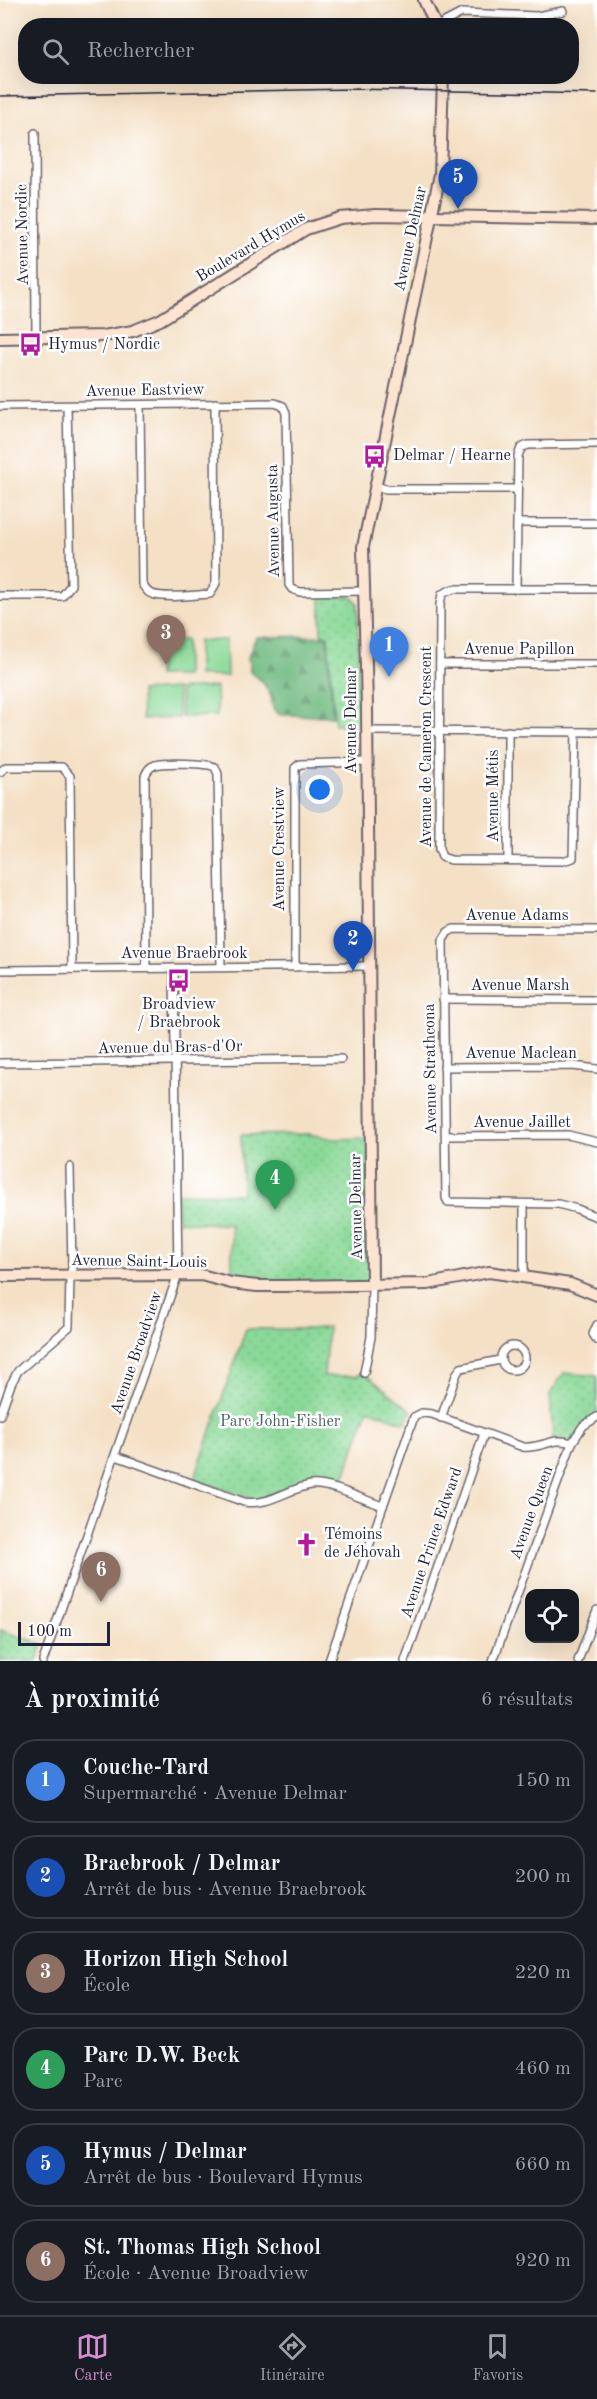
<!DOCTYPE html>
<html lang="fr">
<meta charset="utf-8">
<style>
body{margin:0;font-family:"Old Standard TT",serif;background:#20242c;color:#f1f3f6}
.controls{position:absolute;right:18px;bottom:18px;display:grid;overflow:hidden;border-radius:12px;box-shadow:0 6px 24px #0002}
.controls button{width:54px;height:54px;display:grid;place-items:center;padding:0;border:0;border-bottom:2px solid #363941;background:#171b24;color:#f1f3f6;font:30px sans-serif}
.scale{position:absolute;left:18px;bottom:15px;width:92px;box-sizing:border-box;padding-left:6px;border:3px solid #22223b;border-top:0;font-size:16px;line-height:21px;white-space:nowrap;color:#22223b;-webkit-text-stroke:4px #fff;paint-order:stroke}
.you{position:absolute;left:320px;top:790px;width:21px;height:21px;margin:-15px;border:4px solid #fff;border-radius:50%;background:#1a73e8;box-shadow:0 0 0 9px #1a73e833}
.badge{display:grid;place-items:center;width:39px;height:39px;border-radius:50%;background:#d690ce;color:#fff;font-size:20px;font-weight:700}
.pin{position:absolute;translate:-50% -50px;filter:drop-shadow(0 2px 3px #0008)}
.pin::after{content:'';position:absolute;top:32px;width:21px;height:18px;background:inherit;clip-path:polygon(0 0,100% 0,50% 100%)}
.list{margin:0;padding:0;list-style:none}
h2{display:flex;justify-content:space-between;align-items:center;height:78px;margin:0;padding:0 24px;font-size:26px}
h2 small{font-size:20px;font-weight:400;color:#9ea1a6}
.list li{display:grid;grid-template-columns:39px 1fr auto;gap:18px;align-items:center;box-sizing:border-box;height:84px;margin:0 12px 12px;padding:0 12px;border:2px solid #363941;border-radius:24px}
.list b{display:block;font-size:22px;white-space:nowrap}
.list p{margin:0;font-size:20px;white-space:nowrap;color:#9ea1a6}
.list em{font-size:20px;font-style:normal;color:#9ea1a6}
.icon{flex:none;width:33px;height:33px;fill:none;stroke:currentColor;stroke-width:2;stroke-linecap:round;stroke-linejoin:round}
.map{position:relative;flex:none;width:597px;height:1661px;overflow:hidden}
.search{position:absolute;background:#171b24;box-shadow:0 6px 24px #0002;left:18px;right:18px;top:18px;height:66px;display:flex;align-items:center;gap:15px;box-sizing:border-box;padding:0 21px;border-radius:24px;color:#9ea1a6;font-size:22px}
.sheet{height:654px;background:#171b24}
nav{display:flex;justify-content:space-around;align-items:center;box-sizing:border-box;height:84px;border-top:2px solid #363941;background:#171b24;font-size:16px;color:#9ea1a6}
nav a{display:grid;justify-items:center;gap:3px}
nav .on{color:#d690ce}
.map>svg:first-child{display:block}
.grass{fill:#8ad998;stroke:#567e6a;stroke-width:1.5}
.forest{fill:url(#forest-firs);stroke:#486e5e;stroke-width:1.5}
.park{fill:url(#park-dots);stroke:#567e6a;stroke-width:1.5}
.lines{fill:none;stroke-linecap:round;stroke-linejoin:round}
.street-casing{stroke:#6c646b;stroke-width:10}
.secondary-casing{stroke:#6c646b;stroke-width:14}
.street{stroke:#fff;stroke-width:7}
.secondary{stroke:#fde4d1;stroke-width:10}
.tram{stroke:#22223b;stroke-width:1.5}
.labels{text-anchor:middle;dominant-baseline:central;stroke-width:5;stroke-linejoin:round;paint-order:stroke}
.street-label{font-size:16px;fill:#22223b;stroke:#fff}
.poi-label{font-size:16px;fill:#22223b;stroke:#fff;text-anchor:start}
.park-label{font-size:16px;fill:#46625c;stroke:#fff}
</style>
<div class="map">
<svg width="597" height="1661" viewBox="0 0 597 1661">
<defs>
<pattern id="forest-firs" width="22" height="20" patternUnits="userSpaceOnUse" patternTransform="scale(1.5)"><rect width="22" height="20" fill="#6fb980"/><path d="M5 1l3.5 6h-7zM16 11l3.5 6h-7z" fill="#5b966a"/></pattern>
<pattern id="park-dots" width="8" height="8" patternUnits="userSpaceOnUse" patternTransform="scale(1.5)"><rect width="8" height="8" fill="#8ad998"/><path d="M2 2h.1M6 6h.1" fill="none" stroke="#77ba84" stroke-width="1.8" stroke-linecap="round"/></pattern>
</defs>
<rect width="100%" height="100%" fill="#fff"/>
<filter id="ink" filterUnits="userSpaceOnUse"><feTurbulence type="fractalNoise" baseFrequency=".0167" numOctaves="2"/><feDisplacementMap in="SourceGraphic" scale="12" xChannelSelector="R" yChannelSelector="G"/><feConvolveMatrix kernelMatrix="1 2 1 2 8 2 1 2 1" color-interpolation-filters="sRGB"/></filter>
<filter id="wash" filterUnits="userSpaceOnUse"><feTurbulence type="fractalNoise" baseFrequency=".008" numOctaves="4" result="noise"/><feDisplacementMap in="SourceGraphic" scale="24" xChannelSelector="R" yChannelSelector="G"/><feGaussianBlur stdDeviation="1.35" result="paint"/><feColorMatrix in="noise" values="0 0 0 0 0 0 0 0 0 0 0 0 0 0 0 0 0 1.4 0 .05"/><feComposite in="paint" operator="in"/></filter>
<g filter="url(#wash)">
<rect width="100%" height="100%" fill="#f4e0c5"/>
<g class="grass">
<path d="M186,640V676H158V641Z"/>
<path d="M226,640L227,676H198V641Z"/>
<path d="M216,687L217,716L181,717L180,689Z"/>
<path d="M177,689L178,718L142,719L141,691Z"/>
</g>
<path class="forest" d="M327,636L333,716L280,715L273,709L271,697L263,682L250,672L248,657L256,637Z"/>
<g class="park">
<path d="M321,597H352L358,603L359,725H335L328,635H322L321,632Z"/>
<path d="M309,1134L334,1139L370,1138L372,1284L257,1286L232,1270L231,1225L178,1221L177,1193L242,1194L241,1135Z"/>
<path d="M328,1327L324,1376H355L364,1373L412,1411L405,1423L368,1409L341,1487L314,1476L262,1498L252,1499L194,1480L246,1329H311Z"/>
<path d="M564,1373L597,1376V1417L592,1419L572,1443L553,1440L550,1394Z"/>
<path d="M0,1630L43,1644L37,1661H0Z"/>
</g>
</g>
<g filter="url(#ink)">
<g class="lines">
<defs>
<g id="street">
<path d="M437,26L462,13L537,16L563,11"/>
<path d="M35,133L36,337"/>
<path d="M140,405L142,584C145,588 147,593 152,594C166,599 194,595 210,594L216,583L215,403"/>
<path d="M0,406L275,403L283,406L286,413L289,585L292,589L300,592L365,591"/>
<path d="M375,486L386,489H517"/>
<path d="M518,523H597"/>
<path d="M516,589L518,456L521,448L528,445L597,444"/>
<path d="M0,596H62L71,585L67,406"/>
<path d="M440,664H597"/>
<path d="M368,731L597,732"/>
<path d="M576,732L573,858L562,861L451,860L442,857L439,849L440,605L442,594L453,589H597"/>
<path d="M0,772L6,767H62L70,776L72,969"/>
<path d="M508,860V731"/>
<path d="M597,930L454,929L448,932L443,940L446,1198L448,1202L558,1204L577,1209L597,1217"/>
<path d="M295,967V768L300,764L367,762"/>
<path d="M146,968L145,776C147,771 149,767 155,765C165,762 206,763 215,767L218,774L221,967"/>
<path d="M0,970L369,966"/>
<path d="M443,999L597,1000"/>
<path d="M0,1063L341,1059"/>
<path d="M444,1067L573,1066L597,1069"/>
<path d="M446,1136L568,1135L597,1142"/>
<path d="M524,1205V1277"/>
<path d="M597,1325L593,1334L597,1340"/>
<circle cx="513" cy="1358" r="12"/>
<path d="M364,1373L371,1337L372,1284"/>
<path d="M0,1415L11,1384L18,1371L69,1327L70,1275L72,1268L70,1167"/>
<path d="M441,1418L457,1373L461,1368L500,1360"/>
<path d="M116,1456L244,1502C269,1506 287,1489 311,1485C331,1483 363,1500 383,1506"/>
<path d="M43,1661L178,1274L174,968"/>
<path d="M329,1661L414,1417L422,1413L432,1414L523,1447C543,1449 552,1436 572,1443"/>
<path d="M405,1661L484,1434"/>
<path d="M493,1661L572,1443L583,1426L597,1417"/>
<path d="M578,1661L597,1610"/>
</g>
<g id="secondary">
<path d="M424,0L436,26"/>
<path d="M0,338L103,336L133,331L160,320L306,229L340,218L375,215L597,219"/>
<path d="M0,1276L201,1275L231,1283L257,1286H285L428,1284L489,1272L570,1284L597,1295"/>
<path d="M372,1284L367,707L363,547L440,174L443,76"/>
</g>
</defs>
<use href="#street" class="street-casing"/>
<use href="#secondary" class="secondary-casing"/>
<use href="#street" class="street"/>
<use href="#secondary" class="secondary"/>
<path class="tram" d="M0,96L351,89L597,94"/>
</g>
</g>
<defs>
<symbol id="bus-bare" viewBox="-9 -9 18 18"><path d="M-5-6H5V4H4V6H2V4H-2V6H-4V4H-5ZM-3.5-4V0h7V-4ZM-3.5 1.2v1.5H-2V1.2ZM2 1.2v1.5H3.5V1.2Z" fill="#b5179e" stroke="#fff" stroke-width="2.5" paint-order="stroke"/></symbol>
<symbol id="church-bare" viewBox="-9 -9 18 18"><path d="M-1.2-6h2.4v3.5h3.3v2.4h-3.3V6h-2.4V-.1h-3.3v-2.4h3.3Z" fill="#b5179e" stroke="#fff" stroke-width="2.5" paint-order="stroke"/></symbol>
</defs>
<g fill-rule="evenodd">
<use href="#bus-bare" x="14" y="328" width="33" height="33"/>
<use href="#bus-bare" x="358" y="440" width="33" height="33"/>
<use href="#bus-bare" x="162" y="964" width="33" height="33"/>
<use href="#church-bare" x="290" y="1528" width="33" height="33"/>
</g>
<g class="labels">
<g class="street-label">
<text transform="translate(23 235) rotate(-91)">Avenue Nordic</text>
<text transform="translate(411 239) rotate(-78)">Avenue Delmar</text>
<text transform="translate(251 247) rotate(-31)">Boulevard Hymus</text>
<text transform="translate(145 391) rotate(-1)">Avenue Eastview</text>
<text transform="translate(274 521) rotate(-91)">Avenue Augusta</text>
<text x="519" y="650">Avenue Papillon</text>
<text transform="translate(352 721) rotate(-90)">Avenue Delmar</text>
<text transform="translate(427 747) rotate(-90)">Avenue de Cameron Crescent</text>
<text transform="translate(494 796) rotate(-90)">Avenue Métis</text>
<text transform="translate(280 849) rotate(-90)">Avenue Crestview</text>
<text x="517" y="916">Avenue Adams</text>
<text x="184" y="954">Avenue Braebrook</text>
<text x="520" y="986">Avenue Marsh</text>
<text transform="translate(170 1048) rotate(-1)">Avenue du Bras-d'Or</text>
<text x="521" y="1054">Avenue Maclean</text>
<text transform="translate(431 1069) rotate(-91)">Avenue Strathcona</text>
<text x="522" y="1123">Avenue Jaillet</text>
<text transform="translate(357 1207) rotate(-91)">Avenue Delmar</text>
<text transform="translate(139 1262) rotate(1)">Avenue Saint-Louis</text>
<text transform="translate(137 1353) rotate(-71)">Avenue Broadview</text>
<text transform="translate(532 1513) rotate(-70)">Avenue Queen</text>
<text transform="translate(432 1543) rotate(-71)">Avenue Prince Edward</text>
</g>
<g class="poi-label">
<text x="48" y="345">Hymus / Nordic</text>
<text x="393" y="456">Delmar / Hearne</text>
<text x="179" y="1005" text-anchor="middle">Broadview<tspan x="179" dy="18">/ Braebrook</tspan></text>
<text x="324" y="1535">Témoins<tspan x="324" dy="18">de Jéhovah</tspan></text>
</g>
<g class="park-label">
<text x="280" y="1422">Parc John-Fisher</text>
</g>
</g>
</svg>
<div class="controls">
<button><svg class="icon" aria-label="locate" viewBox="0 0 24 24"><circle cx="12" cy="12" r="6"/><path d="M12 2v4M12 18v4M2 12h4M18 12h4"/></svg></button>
</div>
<div class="scale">100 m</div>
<div class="you"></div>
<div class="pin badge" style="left:389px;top:677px;background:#3f7fe0">1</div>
<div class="pin badge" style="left:353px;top:971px;background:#1a4fb4">2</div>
<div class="pin badge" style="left:166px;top:665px;background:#8d6e63">3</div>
<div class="pin badge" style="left:275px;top:1210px;background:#2e9e5b">4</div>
<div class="pin badge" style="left:458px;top:209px;background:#1a4fb4">5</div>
<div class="pin badge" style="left:101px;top:1602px;background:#8d6e63">6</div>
<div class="search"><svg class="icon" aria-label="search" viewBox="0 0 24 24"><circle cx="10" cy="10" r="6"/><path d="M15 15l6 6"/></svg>Rechercher</div>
</div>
<section class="sheet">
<h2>À proximité<small>6 résultats</small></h2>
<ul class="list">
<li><span class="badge" style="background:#3f7fe0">1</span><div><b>Couche-Tard</b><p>Supermarché · Avenue Delmar</p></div><em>150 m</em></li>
<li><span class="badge" style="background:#1a4fb4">2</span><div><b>Braebrook / Delmar</b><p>Arrêt de bus · Avenue Braebrook</p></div><em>200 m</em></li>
<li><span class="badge" style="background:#8d6e63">3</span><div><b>Horizon High School</b><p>École</p></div><em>220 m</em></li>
<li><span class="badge" style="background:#2e9e5b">4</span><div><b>Parc D.W. Beck</b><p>Parc</p></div><em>460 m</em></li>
<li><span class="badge" style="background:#1a4fb4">5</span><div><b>Hymus / Delmar</b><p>Arrêt de bus · Boulevard Hymus</p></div><em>660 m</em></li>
<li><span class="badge" style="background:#8d6e63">6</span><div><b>St. Thomas High School</b><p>École · Avenue Broadview</p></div><em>920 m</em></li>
</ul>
</section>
<nav>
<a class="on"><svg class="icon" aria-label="map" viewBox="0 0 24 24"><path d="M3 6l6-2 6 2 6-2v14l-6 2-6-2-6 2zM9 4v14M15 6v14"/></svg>Carte</a>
<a><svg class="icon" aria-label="directions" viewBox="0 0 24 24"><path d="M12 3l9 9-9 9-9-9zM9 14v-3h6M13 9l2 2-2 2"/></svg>Itinéraire</a>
<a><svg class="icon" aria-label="saved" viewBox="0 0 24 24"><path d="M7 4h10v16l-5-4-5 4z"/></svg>Favoris</a>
</nav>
